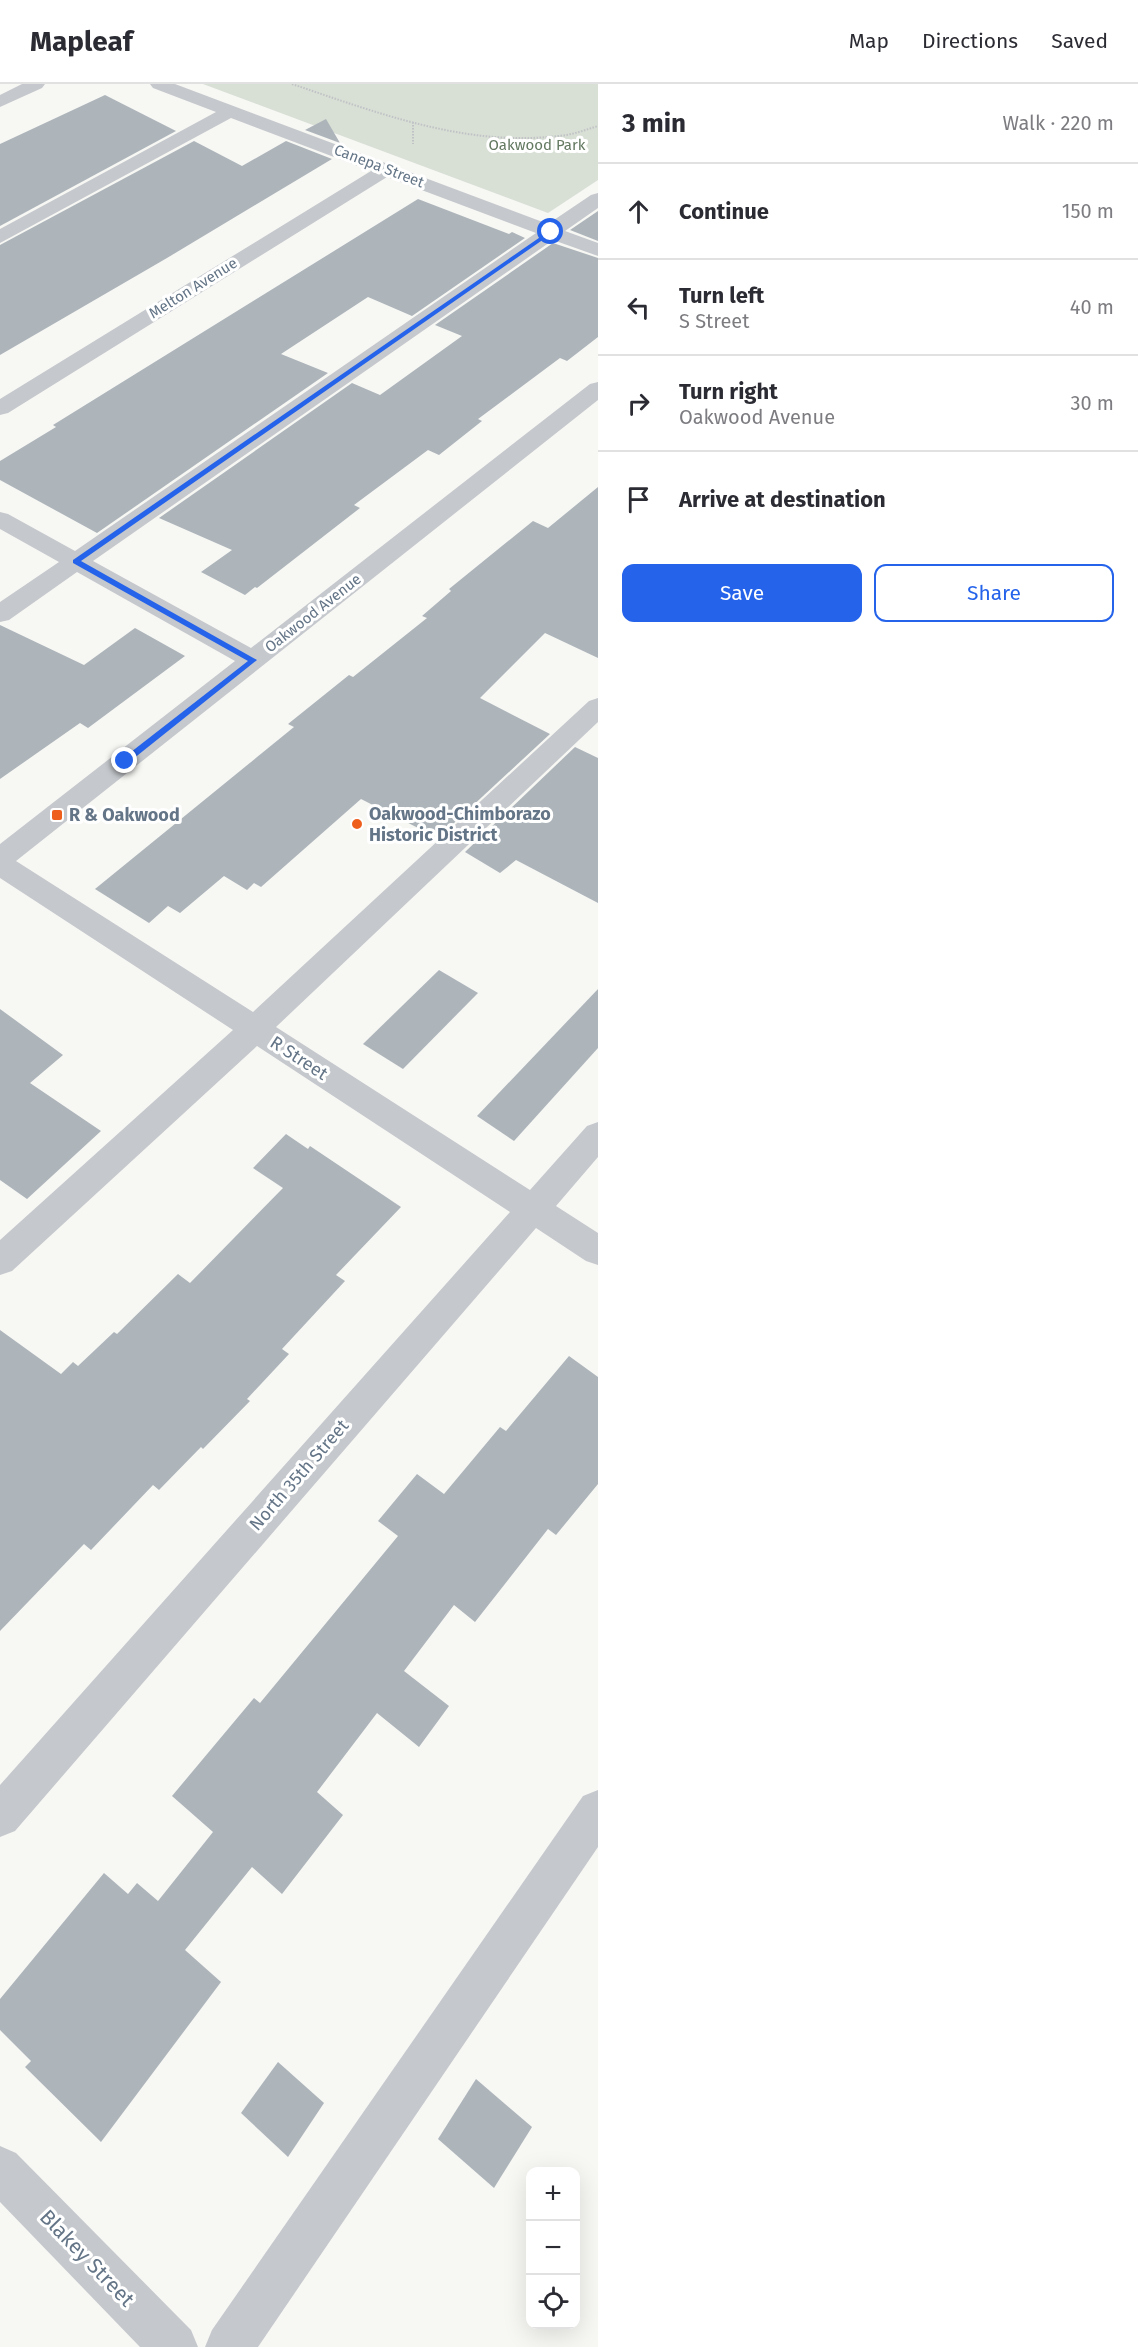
<!DOCTYPE html>
<meta charset="utf-8">
<style>
body{margin:0;font-family:"Fira Sans",sans-serif;background:#f7f7f7;color:#2b2b33}
.controls{position:absolute;right:18px;bottom:18px;display:grid;overflow:hidden;border-radius:12px;box-shadow:0 6px 24px #0002}
.controls button{width:54px;height:54px;display:grid;place-items:center;padding:0;border:0;border-bottom:2px solid #e1e1e2;background:#fff;color:#2b2b33;font:30px sans-serif}
.stop{position:absolute;width:18px;height:18px;margin:-14px;border:4px solid #2563eb;border-radius:50%;background:#fff}
.stop.end{background:#2563eb;border-color:#fff;box-shadow:0 2px 6px #0008}
.list{margin:0;padding:0;list-style:none}
h2{display:flex;justify-content:space-between;align-items:center;height:78px;margin:0;padding:0 24px;font-size:26px}
h2 small{font-size:20px;font-weight:400;color:#7c7c81}
.list li{display:grid;grid-template-columns:39px 1fr auto;gap:18px;align-items:center;box-sizing:border-box;height:96px;padding:0 24px;border-top:2px solid #e1e1e2}
.list b{display:block;font-size:22px;white-space:nowrap}
.list p{margin:0;font-size:20px;white-space:nowrap;color:#7c7c81}
.list em{font-size:20px;font-style:normal;color:#7c7c81}
.actions{display:flex;gap:12px;padding:18px 24px}
.actions a{flex:1;padding:14px 0;border:2px solid #2563eb;border-radius:12px;text-align:center;font-size:21px;color:#2563eb}
.actions .main{background:#2563eb;color:#fff}
.icon{flex:none;width:33px;height:33px;fill:none;stroke:currentColor;stroke-width:2;stroke-linecap:round;stroke-linejoin:round}
.map{position:relative;flex:none;width:598px;height:2263px;overflow:hidden}
header{display:flex;align-items:center;gap:36px;box-sizing:border-box;height:84px;padding:0 30px;background:#fff;border-bottom:2px solid #e1e1e2}
header strong{font-size:28px}
nav{display:flex;gap:33px;margin-inline-start:auto;font-size:21px}
main{display:flex}
aside{flex:1;background:#fff}
.map>svg:first-child{display:block}
.green{fill:#d8dfd5}
.building{fill:#adb5bb}
.lines{fill:none;stroke-linecap:round;stroke-linejoin:round}
.path{stroke:#c0c2c5;stroke-width:2;stroke-dasharray:1.5 1.5;stroke-linecap:butt}
.minor{fill:#c5c8cc;fill-rule:evenodd}
.route{fill:#2563eb}
.poi-dot{fill:#ee5f1d;stroke:#fff;stroke-width:2}
.labels{text-anchor:middle;dominant-baseline:central;stroke-width:6;stroke-linejoin:round;paint-order:stroke}
.far-park-label{font-size:15px;fill:#637960;stroke:#fff}
.far-street-label{font-size:15px;fill:#647587;stroke:#fff}
.poi-label{font-size:18px;font-weight:bold;fill:#647587;stroke:#fff;text-anchor:start}
.street-label{font-size:18px;fill:#647587;stroke:#fff}
.near-street-label{font-size:21px;fill:#647587;stroke:#fff}
</style>
<header>
<strong>Mapleaf</strong>
<nav><a>Map</a><a>Directions</a><a>Saved</a></nav>
</header>
<main>
<div class="map">
<svg width="598" height="2263" viewBox="0 0 598 2263">
<rect width="100%" height="100%" fill="#f7f7f4"/>
<path class="green" d="M203,0H598V96L548,129Z"/>
<g class="building">
<path d="M105,11L176,47L0,142V60Z"/>
<path d="M326,35L340,59L305,46Z"/>
<path d="M194,57L242,82L286,57L332,75L167,174L0,271V161Z"/>
<path d="M418,115L509,150L512,148L525,154L412,232L368,213L281,270L328,289L97,449L0,396V377L56,343L53,341Z"/>
<path d="M598,127V157L570,146Z"/>
<path d="M553,159L598,174V253L567,277L560,274L478,335L482,337L439,371L428,366L354,421L360,424L257,504L255,503L245,511L201,488L232,466L159,434L352,299L380,311L462,252L435,241Z"/>
<path d="M598,403V574L545,549L480,614L550,650L440,752L428,745L426,748L361,715L261,803L254,799L247,806L224,792L180,829L168,822L149,839L95,805L294,643L288,640L349,591L353,593L427,534L422,532L451,507L449,505L533,437L548,444Z"/>
<path d="M0,541L84,581L135,544L185,572L88,644L80,639L0,695Z"/>
<path d="M575,663L598,674V819L516,776L500,789L465,768Z"/>
<path d="M439,886L478,909L403,985L363,960Z"/>
<path d="M598,905V964L514,1057L477,1032Z"/>
<path d="M0,925L63,971L30,999L101,1047L27,1115L0,1096Z"/>
<path d="M286,1050L308,1065L310,1062L401,1123L336,1191L345,1197L282,1265L289,1270L247,1315L250,1317L203,1365L201,1363L159,1406L153,1401L91,1466L84,1460L0,1547V1246L61,1290L73,1278L78,1282L114,1248L117,1250L178,1190L190,1199L283,1104L253,1084Z"/>
<path d="M569,1272L598,1293V1400L556,1451L548,1445L475,1538L454,1521L404,1587L449,1622L419,1663L377,1629L317,1708L343,1731L282,1810L252,1783L185,1866L221,1898L101,2058L25,1983L31,1977L0,1946V1915L104,1789L128,1810L137,1799L158,1817L213,1748L172,1712L254,1614L260,1619L398,1452L378,1437L417,1390L444,1410L500,1343L506,1347Z"/>
<path d="M278,1978L324,2019L288,2073L241,2029Z"/>
<path d="M476,1995L532,2043L494,2104L438,2055Z"/>
</g>
<g class="lines">
<g class="path">
<path d="M292,0C378,29 466,63 558,52C572,51 585,46 598,42"/>
<path d="M413,38V60"/>
</g>
<g class="minor">
<path d="M22,0H45L42,4L0,23V11Z"/>
<path d="M150,0H175L548,140L591,111L598,109V124L565,147L598,159V172L553,156L93,477L251,564L590,300L598,298V316L16,777L253,928L589,617L598,614V638L276,943L530,1106L587,1042L598,1038V1073L556,1122L598,1149V1181L586,1177L536,1144L15,1747L0,1753V1701L510,1128L257,962L12,1187L0,1191V1156L233,946L0,794V760L235,577L77,488L9,536L0,538V518L59,478L0,445V428L8,430L75,467L536,149L387,93L8,329L0,331V315L371,87L231,34L0,159V145L216,28L153,4Z"/>
<path d="M598,1706V1763L258,2263H205L212,2246L583,1712Z"/>
<path d="M0,2062L16,2069L191,2246L198,2263H140L0,2118Z"/>
</g>
</g>
<path class="route" d="M549,147L554,148L81,477L257,576L128,679H122V675L248,577L73,479V476Z"/>
<g class="poi-dot">
<rect x="51" y="725" width="12" height="12" rx="3"/>
<circle cx="357" cy="740" r="6"/>
</g>
<g class="labels">
<g class="far-park-label">
<text x="537" y="61">Oakwood Park</text>
</g>
<g class="far-street-label">
<text transform="translate(379 82) rotate(21)">Canepa Street</text>
<text transform="translate(193 204) rotate(-32)">Melton Avenue</text>
<text transform="translate(313 529) rotate(-38)">Oakwood Avenue</text>
</g>
<g class="poi-label">
<text x="369" y="730">Oakwood-Chimborazo<tspan x="369" dy="21">Historic District</tspan></text>
<text x="69" y="731">R &amp; Oakwood</text>
</g>
<g class="street-label">
<text transform="translate(299 974) rotate(33)">R Street</text>
<text transform="translate(299 1391) rotate(-49)">North 35th Street</text>
</g>
<g class="near-street-label">
<text transform="translate(87 2174) rotate(46)">Blakey Street</text>
</g>
</g>
</svg>
<div class="controls">
<button>+</button>
<button>−</button>
<button><svg class="icon" aria-label="locate" viewBox="0 0 24 24"><circle cx="12" cy="12" r="6"/><path d="M12 2v4M12 18v4M2 12h4M18 12h4"/></svg></button>
</div>
<div class="stop" style="left:551px;top:148px"></div>
<div class="stop end" style="left:125px;top:677px"></div>
</div>
<aside>
<h2>3 min<small>Walk · 220 m</small></h2>
<ul class="list">
<li><svg class="icon" aria-label="ahead" viewBox="0 0 24 24"><path d="M12 20V5M6 11l6-6 6 6"/></svg><div><b>Continue</b></div><em>150 m</em></li>
<li><svg class="icon" aria-label="left" viewBox="0 0 24 24"><path d="M17 20v-9H6M10 6l-5 5 5 5"/></svg><div><b>Turn left</b><p>S Street</p></div><em>40 m</em></li>
<li><svg class="icon" aria-label="right" viewBox="0 0 24 24"><path d="M7 20v-9h11M14 6l5 5-5 5"/></svg><div><b>Turn right</b><p>Oakwood Avenue</p></div><em>30 m</em></li>
<li><svg class="icon" aria-label="arrive" viewBox="0 0 24 24"><path d="M6 21V4h12l-3 4 3 4H6"/></svg><div><b>Arrive at destination</b></div></li>
</ul>
<div class="actions"><a class="main">Save</a><a>Share</a></div>
</aside>
</main>
